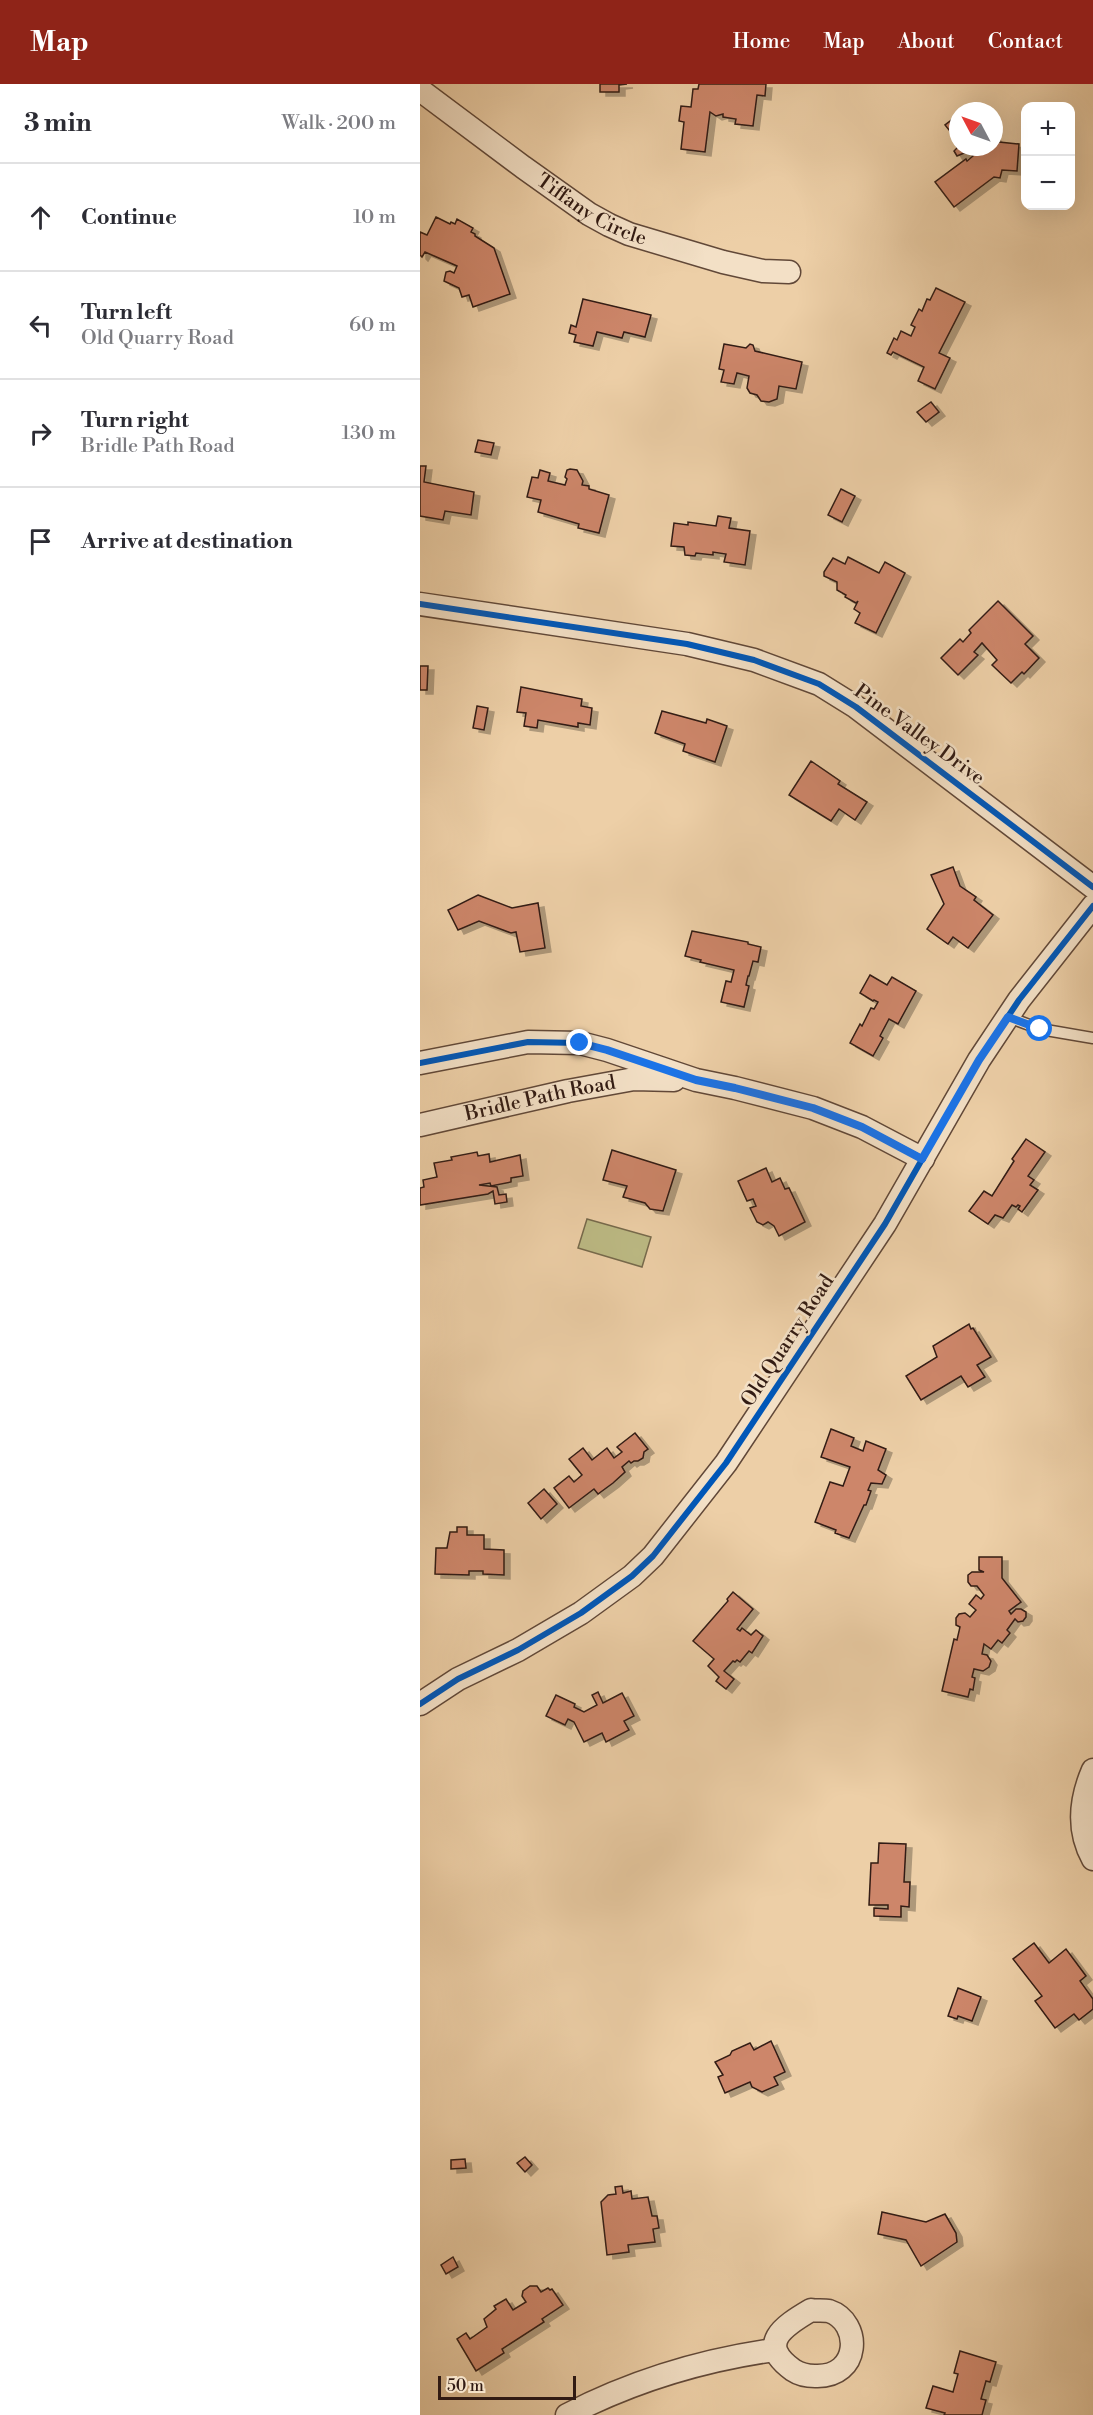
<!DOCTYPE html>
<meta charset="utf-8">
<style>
body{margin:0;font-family:"Libre Bodoni",serif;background:#f2f2f3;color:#2b2b33}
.controls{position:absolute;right:18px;top:18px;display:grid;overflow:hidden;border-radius:12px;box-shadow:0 6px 24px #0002}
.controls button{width:54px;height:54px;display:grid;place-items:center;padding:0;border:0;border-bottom:2px solid #e1e1e2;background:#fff;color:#2b2b33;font:30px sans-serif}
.compass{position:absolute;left:529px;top:18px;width:54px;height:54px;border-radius:50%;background:#fff;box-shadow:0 6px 24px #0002;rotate:311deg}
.scale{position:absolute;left:18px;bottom:15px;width:138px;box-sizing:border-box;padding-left:6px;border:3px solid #321b13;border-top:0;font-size:16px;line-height:21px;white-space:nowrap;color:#321b13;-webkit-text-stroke:4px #f3e0c6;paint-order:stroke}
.stop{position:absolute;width:18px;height:18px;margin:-14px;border:4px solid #1a73e8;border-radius:50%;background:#fff}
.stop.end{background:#1a73e8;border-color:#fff;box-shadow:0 2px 6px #0008}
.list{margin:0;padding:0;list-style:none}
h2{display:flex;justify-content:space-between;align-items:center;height:78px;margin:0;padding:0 24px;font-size:26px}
h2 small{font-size:20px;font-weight:400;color:#7c7c81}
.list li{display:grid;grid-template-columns:39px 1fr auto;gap:18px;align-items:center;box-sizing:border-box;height:108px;padding:0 24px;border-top:2px solid #e1e1e2}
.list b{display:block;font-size:22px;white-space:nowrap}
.list p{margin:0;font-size:20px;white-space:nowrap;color:#7c7c81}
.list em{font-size:20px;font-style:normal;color:#7c7c81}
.icon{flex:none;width:33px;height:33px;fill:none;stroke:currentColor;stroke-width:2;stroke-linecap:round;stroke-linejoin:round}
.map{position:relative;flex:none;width:673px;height:2331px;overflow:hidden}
header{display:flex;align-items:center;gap:36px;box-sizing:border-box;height:84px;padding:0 30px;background:#8f2418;color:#fff}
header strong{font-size:28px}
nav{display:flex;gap:33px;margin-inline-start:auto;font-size:21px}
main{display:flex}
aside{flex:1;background:#fff}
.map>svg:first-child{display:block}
.green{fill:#bcba84;stroke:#776a4c;stroke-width:1.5}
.building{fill:#cd866b;stroke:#321b13;stroke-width:1.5;filter:url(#shadow)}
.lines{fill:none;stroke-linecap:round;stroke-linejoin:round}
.service-casing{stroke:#614838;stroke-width:13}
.minor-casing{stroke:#614838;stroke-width:25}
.service{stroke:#f3e0c6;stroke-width:10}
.minor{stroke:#f3e0c6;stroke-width:22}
.cycleway-casing{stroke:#f3e0c6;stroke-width:10}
.cycleway{stroke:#0057b8;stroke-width:6}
.route{stroke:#1a73e8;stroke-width:8}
.labels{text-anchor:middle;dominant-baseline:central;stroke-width:5;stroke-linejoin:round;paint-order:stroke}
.street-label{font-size:20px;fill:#321b13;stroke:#f3e0c6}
</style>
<header>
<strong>Map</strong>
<nav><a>Home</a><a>Map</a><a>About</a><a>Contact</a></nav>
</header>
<main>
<aside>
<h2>3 min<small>Walk · 200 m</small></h2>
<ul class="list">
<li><svg class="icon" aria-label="ahead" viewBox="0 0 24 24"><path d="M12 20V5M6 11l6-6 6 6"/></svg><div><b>Continue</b></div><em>10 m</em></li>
<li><svg class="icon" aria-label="left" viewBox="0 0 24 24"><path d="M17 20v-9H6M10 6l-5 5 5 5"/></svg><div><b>Turn left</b><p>Old Quarry Road</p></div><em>60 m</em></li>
<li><svg class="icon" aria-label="right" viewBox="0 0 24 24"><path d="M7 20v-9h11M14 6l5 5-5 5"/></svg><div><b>Turn right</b><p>Bridle Path Road</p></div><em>130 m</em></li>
<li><svg class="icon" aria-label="arrive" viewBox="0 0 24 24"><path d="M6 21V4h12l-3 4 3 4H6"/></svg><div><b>Arrive at destination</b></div></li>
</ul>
</aside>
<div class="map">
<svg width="673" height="2331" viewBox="0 0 673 2331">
<defs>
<filter id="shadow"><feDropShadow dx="6" dy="4" stdDeviation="0" flood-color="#0004"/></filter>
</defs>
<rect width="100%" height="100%" fill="#edcfa7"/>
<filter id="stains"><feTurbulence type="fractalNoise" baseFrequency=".00333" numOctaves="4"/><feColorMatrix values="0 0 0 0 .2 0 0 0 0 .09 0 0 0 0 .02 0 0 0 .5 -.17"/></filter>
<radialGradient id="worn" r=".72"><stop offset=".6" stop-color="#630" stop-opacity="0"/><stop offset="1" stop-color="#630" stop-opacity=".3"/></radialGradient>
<path class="green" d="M167,1135L231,1153L222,1183L158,1164Z"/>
<g class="building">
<path d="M180,0H207L199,1V8H180Z"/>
<path d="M279,0H346L345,12L337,11L333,42L315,40L316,35L303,33V30L296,32L290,28L285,68L261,65L264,38L259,37L261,22L271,23L273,5H278Z"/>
<path d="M538,31V55L537,56L525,41Z"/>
<path d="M574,52L579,58L599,60L597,87L582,86L580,94L574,93L534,123L515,98L546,75L547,77L553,72L549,67L537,72L534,67L538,63H574Z"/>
<path d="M16,133L30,140L31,138L35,140L37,135L53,144L51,148L55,150V152L74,164L90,210L53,223L49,211L42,213L39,204L24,197L26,188L30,187L34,189L37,182L5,168L2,173L0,171V148L7,151Z"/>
<path d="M516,204L545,218L519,269L530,274L515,305L498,297L504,283L473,268L471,271L467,269L474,254L477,256L481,247L491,252L495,243L491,241L499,225L502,227L507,215L510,216Z"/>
<path d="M163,215L231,231L225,253L204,248L202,254L177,248L173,262L154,258L156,251L149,249L151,241L156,243Z"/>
<path d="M304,260L326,264L330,260L333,261L335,267L382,278L376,305L359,302L357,315L349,318L341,317L337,311L330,309L327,304L329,292L317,289L314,300L301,298L304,286L299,285Z"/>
<path d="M511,318L519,328L506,338L497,328Z"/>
<path d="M58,356L74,359L71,371L55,368Z"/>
<path d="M0,382H6L4,398L54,408L51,431L25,427L23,436L0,432Z"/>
<path d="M150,385L157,386L163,397L162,401L169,402V405L189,411L179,449L158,444L159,440L118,428L121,416L107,413L112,393L118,394L120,386L130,389L128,397L145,401L147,395L145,393L147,386Z"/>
<path d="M421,405L435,412L422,438L408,431Z"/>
<path d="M298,432L311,434L309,444L330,447L325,481L304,478L306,470L293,468V471L276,469L275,472L265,471L264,463L251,462L254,439L268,441V438L296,442Z"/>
<path d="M428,473L459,489L465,478L485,489L456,549L435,539L440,529L434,525L438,517L436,519L425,513L426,511L417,506V498L404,492V488L413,474L425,480Z"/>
<path d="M578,517L613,552L605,560L619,574L604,590L602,588L591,599L572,581L577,576L562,559L554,568L558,571L538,591L521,574L540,555L543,558L551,549L549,546Z"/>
<path d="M0,582H8L7,606H0Z"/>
<path d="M101,603L162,615L161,622L172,624L170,641L158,639V643L118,636L117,644L104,642L106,629L97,628Z"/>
<path d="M57,622L68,624L64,646L53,644Z"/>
<path d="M242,627L286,639L287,635L307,642L295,678L263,667L265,660L235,649Z"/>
<path d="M391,677L420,697L418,700L447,718L435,736L419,725L411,737L369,711Z"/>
<path d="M533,783L540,802L556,813L554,816L573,831L548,864L533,853L528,860L507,845L524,820L511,791Z"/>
<path d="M58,811L92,824L118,819L125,864L100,868L96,848L91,849L59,837L38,846L28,826Z"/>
<path d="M272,847L328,858V860L341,863L338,878L333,877L329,892H328L326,901L329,902L324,923L301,918L306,897L311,898L314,886L280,878L281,876L265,872Z"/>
<path d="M450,891L467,901L472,893L496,907L478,940L469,935L460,952L463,954L453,972L430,959L440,940L442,942L451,924L454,925L458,918L454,916L453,917L440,909Z"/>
<path d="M606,1055L625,1068L608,1092L614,1096L610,1101L618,1106L602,1128L598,1125L600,1122L598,1121L596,1123L592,1121L583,1134L575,1131L568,1140L549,1127L564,1107L572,1112L594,1077L592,1075Z"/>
<path d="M192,1066L256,1086L243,1127L230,1125L225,1119L203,1113L207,1102L183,1096Z"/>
<path d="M57,1068L58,1072L69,1070L70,1078L100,1071L103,1092L91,1094V1098L71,1102L70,1099L59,1101L77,1103L79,1111L86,1110L87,1118L75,1120L73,1107L68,1110L0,1121V1104L4,1103L3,1096L17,1093L14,1079L32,1076L31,1073Z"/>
<path d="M346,1084L352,1098L360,1094L365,1105L369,1104L385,1138L359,1152L354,1142L348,1138L343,1141L337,1138L330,1124L336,1122L333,1115L327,1117L318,1097Z"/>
<path d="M549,1240L551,1245L553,1244L571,1273L557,1281L565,1293L548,1303L541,1292L501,1316L486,1292L517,1273L513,1262Z"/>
<path d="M411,1345L434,1354L431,1362L443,1367L446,1357L466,1365L458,1386L466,1391L462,1400L451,1399L448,1406L451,1407L446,1421H444L429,1454L415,1449L416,1446L395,1438L410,1398L423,1402L430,1383L401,1373Z"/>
<path d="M215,1349L228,1365L224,1368L223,1374L218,1377H214L211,1379L209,1377L202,1383L205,1388L193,1399L178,1410L174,1405L149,1424L134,1404L149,1392L154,1398L162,1391L149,1375L163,1364L172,1376L187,1364L194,1374L202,1368L197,1363Z"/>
<path d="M124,1405L137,1420L121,1435L108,1419Z"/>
<path d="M37,1443H47V1451H64V1465L84,1466V1491L63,1490V1487H49V1491L15,1490L16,1464H27L30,1448H37Z"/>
<path d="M559,1473H582V1494L601,1518L589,1527L591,1530L596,1525H601L606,1528V1533L603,1537L598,1538L595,1535L587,1546L590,1549L582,1559L578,1556L571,1565L564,1560L562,1570L567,1571L571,1577L569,1583L563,1587L554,1585L552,1593L555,1594L553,1606L550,1605L548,1613L522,1607L534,1555L537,1556L540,1543L536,1541V1534L539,1530L545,1529L550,1533L556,1526L549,1520L556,1511L561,1515L564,1511L557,1502H551L548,1498V1491L552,1488H564L559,1486Z"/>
<path d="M313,1508L333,1525L317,1545L320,1547L322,1544L331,1551L336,1546L343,1552L332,1569L329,1567L320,1578L317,1576L315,1578L313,1577L304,1587L314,1595L306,1605L296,1597L299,1593L288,1582L294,1575L273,1557L308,1517L307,1515Z"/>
<path d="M178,1608L183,1619L202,1609L214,1632L204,1637L209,1646L186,1658L182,1649L164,1658L154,1638L148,1635L145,1641L126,1632L136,1611L155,1620L154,1623L164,1628L177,1621L172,1611Z"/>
<path d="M459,1759L486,1760L484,1798H490L489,1823L481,1822V1833L454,1832V1824L468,1825V1821H449L451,1779H458Z"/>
<path d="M614,1859L629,1879L646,1865L666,1892L660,1897L673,1915V1925L659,1936L654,1930L635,1944L615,1917L622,1912L593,1875Z"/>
<path d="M538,1904L561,1913L552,1937L538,1932L537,1935L528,1932Z"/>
<path d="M351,1957L365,1988L354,1993L358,2001L342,2008L332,2003L330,1998L305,2009L298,1993L303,1991L295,1978L310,1971L312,1967L330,1959L334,1966Z"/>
<path d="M105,2073L112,2081L105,2088L97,2079Z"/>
<path d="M45,2075L46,2084L31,2085V2076Z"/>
<path d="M202,2102L203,2109L211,2107L212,2115L228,2113L232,2132H237L239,2144L233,2145L235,2158L208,2161L209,2168L187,2171L181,2118L188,2111L196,2110L195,2103Z"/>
<path d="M462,2128L506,2138L525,2130L536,2149L537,2158L501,2182L486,2156L458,2150Z"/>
<path d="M33,2173L38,2183L26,2190L21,2181Z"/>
<path d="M110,2202H117L121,2208L128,2204L130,2206L132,2205L143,2221L122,2235L124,2238L82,2265L84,2269L56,2287L37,2255L46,2249L50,2255L67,2243L64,2235L76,2225L74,2222L86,2215L93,2226L106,2218L102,2212L103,2207Z"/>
<path d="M540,2267L576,2278L570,2298L566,2297L561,2315L566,2316L562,2331H524L525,2329L506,2324L513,2302L533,2308L538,2290L534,2289Z"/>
</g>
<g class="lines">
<defs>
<path id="service" d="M588,933L620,945L673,954"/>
<g id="minor">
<path id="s1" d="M0,6L103,83L169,130L189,141L209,150L303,178L343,187L369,188"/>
<path d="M0,520L267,560L334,576L399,600L436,623L673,803"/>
<path d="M0,979L108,958L160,959L187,966L276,996L315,1004L393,1024L442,1043L503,1075"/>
<path id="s2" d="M0,1041L148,1007L214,995L254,996"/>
<path d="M0,1620L38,1595L98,1566L161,1529L212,1492L233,1472L306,1379L465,1140L559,976L599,916L673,822"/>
<path d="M673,1686C660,1716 657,1746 673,1775"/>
<path d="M391,2226C396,2227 404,2226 409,2227C442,2238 441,2294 395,2292C388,2292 379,2290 373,2286C337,2260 362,2243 391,2226Z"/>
<path d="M147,2331C211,2298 283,2276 354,2266"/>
</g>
</defs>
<use href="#service" class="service-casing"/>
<use href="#minor" class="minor-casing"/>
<use href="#service" class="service"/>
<use href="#minor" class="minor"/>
<defs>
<g id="cycleway">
<path d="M0,520L267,560L334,576L399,600L436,623L673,803"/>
<path d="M0,979L108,958L160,959L187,966L276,996L315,1004L393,1024L442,1043L503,1075"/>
<path d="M0,1620L38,1595L98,1566L161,1529L212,1492L233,1472L306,1379L465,1140L559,976L599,916L673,822"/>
</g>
</defs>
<use href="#cycleway" class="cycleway-casing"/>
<use href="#cycleway" class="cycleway"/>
</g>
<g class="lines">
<path class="route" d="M160,959L187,966L276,996L315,1004L393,1024L442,1043L502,1075L559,976L588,933L620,945"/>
</g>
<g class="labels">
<g class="street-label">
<text stroke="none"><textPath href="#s1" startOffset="210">Tiffany Circle</textPath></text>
<text transform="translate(499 651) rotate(36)">Pine Valley Drive</text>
<text stroke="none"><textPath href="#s2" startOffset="123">Bridle Path Road</textPath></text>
<text transform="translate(368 1257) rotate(-57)">Old Quarry Road</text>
</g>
</g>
<rect width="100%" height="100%" filter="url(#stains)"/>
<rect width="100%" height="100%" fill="url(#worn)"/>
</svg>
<div class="controls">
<button>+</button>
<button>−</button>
</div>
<svg class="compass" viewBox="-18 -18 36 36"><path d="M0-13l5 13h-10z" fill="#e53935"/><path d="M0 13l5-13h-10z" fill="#7c7c81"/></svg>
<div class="scale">50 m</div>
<div class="stop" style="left:620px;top:945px"></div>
<div class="stop end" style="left:160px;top:959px"></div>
</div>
</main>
